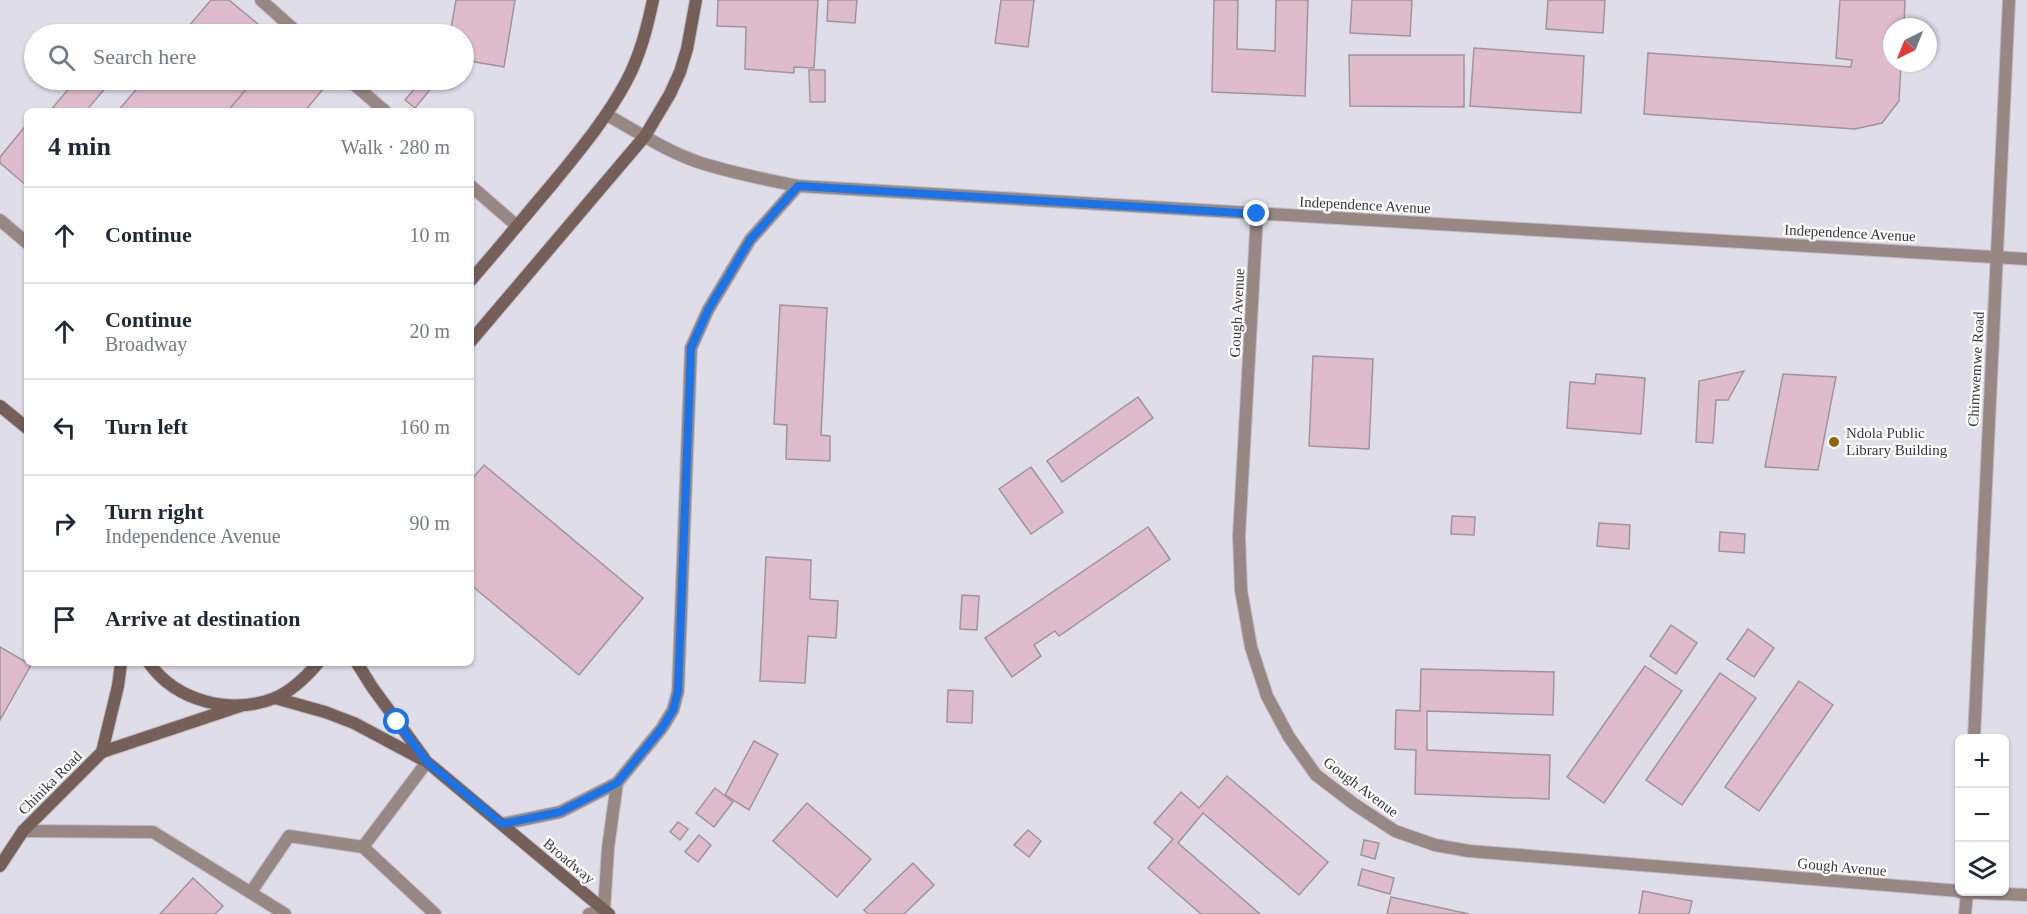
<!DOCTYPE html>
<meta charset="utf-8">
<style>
body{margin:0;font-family:"Times New Roman",serif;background:#f2f2f3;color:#1f2937}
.controls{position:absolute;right:18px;bottom:18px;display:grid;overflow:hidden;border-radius:9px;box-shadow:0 2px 4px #0004}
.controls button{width:54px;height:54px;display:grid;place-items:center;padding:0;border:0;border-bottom:2px solid #e0e1e3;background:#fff;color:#1f2937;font:30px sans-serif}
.compass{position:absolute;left:1883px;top:18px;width:54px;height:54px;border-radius:50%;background:#fff;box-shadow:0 2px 4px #0004;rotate:223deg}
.stop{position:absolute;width:18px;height:18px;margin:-14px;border:4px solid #1a73e8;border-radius:50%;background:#fff}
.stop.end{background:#1a73e8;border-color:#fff;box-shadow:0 2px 6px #0008}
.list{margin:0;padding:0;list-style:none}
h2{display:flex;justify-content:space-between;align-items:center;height:78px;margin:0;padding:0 24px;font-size:26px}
h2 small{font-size:20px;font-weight:400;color:#747a83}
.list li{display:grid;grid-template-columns:39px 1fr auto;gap:18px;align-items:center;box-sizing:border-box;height:96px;padding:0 24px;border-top:2px solid #e0e1e3}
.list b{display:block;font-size:22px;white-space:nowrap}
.list p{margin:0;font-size:20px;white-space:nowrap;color:#747a83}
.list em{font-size:20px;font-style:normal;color:#747a83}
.icon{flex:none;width:33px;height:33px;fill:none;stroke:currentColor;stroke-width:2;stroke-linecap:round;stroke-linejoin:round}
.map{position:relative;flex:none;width:2027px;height:914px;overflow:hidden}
.search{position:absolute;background:#fff;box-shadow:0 2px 4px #0004;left:24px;top:24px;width:450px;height:66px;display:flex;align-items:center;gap:15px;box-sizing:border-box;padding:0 21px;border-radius:33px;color:#747a83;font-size:22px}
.panel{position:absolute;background:#fff;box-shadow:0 2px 4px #0004;left:24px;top:108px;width:450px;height:558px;border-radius:9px}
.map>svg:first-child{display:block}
.building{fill:#dfbccc;stroke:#9f9499;stroke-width:1.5}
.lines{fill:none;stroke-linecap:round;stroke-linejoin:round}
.lane-casing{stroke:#bdbcc5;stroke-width:14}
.street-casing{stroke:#bdbcc5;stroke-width:14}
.secondary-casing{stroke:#bdbcc5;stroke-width:14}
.lane{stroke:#978883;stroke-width:12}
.street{stroke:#978883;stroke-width:12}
.secondary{stroke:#755f58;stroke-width:12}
.route{stroke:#1a73e8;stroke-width:8}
.poi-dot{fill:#90630c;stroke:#fff;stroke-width:2}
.labels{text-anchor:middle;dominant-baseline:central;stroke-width:4.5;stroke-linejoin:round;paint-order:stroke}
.street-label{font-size:15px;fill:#37373b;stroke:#fff}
.poi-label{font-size:15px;fill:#37373b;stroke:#fff;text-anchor:start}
</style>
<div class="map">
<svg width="2027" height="914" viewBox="0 0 2027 914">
<rect width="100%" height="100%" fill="#dfdde8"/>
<g class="building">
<path d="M211,0H229L270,34H182Z"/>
<path d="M456,0H515L504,67L464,60V34H450Z"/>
<path d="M718,0H818L814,68L794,67V73L745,69L746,27L717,26Z"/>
<path d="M828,0H857L855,23L827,21Z"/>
<path d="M1001,0H1034L1028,47L995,43Z"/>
<path d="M1214,0H1238L1237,49L1275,51L1276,0H1308L1305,96L1212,92Z"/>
<path d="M1352,0H1412L1410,36L1350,33Z"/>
<path d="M1548,0H1605L1603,33L1546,29Z"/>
<path d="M1840,0H1905L1904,27H1892V63H1901L1899,101L1882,123L1855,129L1644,114L1648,53L1851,67L1852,60L1836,58Z"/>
<path d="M1474,48L1584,56L1581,113L1470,106Z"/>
<path d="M1349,55H1464V107L1350,106Z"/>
<path d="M809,70H825V102H810Z"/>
<path d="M76,80H112L86,111H50Z"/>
<path d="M144,80H254L228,111H118Z"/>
<path d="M254,80H324L328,83L305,111H228Z"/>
<path d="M422,80H438L415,108L405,100Z"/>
<path d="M27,124V186L0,163V157Z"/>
<path d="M780,305L827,308L821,435L830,436V461L786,459L787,425L774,424Z"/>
<path d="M1313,356L1373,359L1369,449L1309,446Z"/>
<path d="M1744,371L1728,400H1716L1713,443L1696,442L1699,381Z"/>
<path d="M1596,374L1645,378L1641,434L1567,428L1570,382L1595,384Z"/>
<path d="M1783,374L1836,377L1818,470L1765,467Z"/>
<path d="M1138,397L1153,418L1062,482L1047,461Z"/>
<path d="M484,465L643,598L579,675L471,585V480Z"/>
<path d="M1031,467L1063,512L1031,534L999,489Z"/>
<path d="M1452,516L1475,517L1474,535L1451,534Z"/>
<path d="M1599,523L1630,525L1629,549L1597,546Z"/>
<path d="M1148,527L1170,559L1059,636L1055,631L1034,645L1041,656L1012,677L985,638Z"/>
<path d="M1720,532L1745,534L1744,553L1719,551Z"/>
<path d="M766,557L811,560L810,599L838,601L836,638L808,636L805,683L760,681Z"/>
<path d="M962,595L979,596L977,630L960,629Z"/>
<path d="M1671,625L1697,643L1676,674L1650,656Z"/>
<path d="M1748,629L1774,648L1754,677L1727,659Z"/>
<path d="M0,647L31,665L0,720Z"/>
<path d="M1645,666L1682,691L1604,803L1567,777Z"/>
<path d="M1421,669L1554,672L1553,715L1427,711V750L1550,755L1549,799L1415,794L1416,750L1395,749L1396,710L1420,711Z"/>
<path d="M1720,673L1756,698L1682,805L1646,780Z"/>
<path d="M1799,681L1833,705L1759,811L1725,787Z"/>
<path d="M948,690L973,691L972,723L947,722Z"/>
<path d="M754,741L778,754L749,810L725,795Z"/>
<path d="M1227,776L1328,862L1299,895L1203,813L1178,843L1260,914H1201L1148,868L1173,839L1154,823L1181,792L1199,808Z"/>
<path d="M715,788L733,802L714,827L696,813Z"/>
<path d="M807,803L871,859L837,897L773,841Z"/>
<path d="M678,822L688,829L680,840L670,832Z"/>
<path d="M1028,830L1041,841L1029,857L1014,845Z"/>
<path d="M699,835L711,845L698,862L685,852Z"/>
<path d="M1364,840L1379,843L1375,859L1361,855Z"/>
<path d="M913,863L934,885L904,914H868L864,910Z"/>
<path d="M1362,869L1394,878L1390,894L1358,885Z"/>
<path d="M193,878L223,906L215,914H160Z"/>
<path d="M1643,891L1692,901L1689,914H1639Z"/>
<path d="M1391,897L1469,914H1387Z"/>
</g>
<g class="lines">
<defs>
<g id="lane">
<path d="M502,824L560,812L617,783L662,728L673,710L678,691L691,348L708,310L750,240L798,186"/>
<path d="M23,831L153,832L285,914"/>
<path d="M363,847L427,762"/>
<path d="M251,892L289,836L363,847L435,914"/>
<path d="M589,914L604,910L608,848L617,783"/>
</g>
<g id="street">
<path d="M261,0L299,34"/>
<path d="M349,80L385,111"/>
<path d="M607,115C636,131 666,151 698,162C731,173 764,179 798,186L2027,259"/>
<path d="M471,186L517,226"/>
<path d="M1257,214L1239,536L1241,590L1251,647L1267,696L1289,737L1316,775L1354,804L1395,831L1435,845L1469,851L1960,891"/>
<path d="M0,220L27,243"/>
<path d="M1974,738L2009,0"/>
<path d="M1960,892L2027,895"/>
<path d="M1965,914L1967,892"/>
</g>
<g id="secondary">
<path d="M471,280C499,248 526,215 554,182C580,150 606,119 626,82C640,56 647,28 653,0"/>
<path d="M471,341L645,136L670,94L680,72L687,49L696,0"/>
<path d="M0,406L27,428"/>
<path d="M149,663C177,702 231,715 275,698C292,691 306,677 318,663"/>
<path d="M357,663L372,687L424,758"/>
<path d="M275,698L325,712L354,723L427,762L609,914"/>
<path d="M102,752L118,686L121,663"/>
<path d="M0,866L23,831L102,752L240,706"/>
</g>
</defs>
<use href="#lane" class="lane-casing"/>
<use href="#street" class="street-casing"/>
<use href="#secondary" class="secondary-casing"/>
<use href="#lane" class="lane"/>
<use href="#street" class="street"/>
<use href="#secondary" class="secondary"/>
</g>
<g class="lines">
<path class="route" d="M397,722L427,762L502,824L560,812L617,783L662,728L673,710L678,691L691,348L708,310L750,240L798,186L1257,214"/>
</g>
<circle class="poi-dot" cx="1834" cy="442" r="6"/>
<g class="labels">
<g class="street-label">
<text transform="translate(1365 205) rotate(3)">Independence Avenue</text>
<text transform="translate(1850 233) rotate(3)">Independence Avenue</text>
<text transform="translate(1237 313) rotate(-87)">Gough Avenue</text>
<text transform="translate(1976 369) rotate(-87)">Chimwemwe Road</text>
<text transform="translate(50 783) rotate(-45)">Chinika Road</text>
<text transform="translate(1361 787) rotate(37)">Gough Avenue</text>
<text transform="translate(569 861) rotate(40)">Broadway</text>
<text transform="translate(1842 867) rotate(5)">Gough Avenue</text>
</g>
<g class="poi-label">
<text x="1846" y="433">Ndola Public<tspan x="1846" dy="17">Library Building</tspan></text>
</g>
</g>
</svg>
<div class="controls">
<button>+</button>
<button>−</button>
<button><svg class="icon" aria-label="layers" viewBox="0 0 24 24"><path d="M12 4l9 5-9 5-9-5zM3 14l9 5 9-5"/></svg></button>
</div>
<svg class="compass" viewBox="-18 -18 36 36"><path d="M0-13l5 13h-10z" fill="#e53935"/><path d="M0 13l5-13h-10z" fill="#747a83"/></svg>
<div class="stop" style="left:397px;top:722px"></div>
<div class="stop end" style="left:1257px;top:214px"></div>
<div class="search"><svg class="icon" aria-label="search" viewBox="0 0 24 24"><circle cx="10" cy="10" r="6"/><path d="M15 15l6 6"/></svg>Search here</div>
<section class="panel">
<h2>4 min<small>Walk · 280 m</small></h2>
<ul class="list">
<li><svg class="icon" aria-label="ahead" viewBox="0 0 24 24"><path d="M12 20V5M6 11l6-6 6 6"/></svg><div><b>Continue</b></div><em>10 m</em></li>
<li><svg class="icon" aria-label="ahead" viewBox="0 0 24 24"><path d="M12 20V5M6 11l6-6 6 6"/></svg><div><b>Continue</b><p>Broadway</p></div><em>20 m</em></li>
<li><svg class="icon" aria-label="left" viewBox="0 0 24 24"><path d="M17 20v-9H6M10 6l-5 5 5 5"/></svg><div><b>Turn left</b></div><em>160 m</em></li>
<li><svg class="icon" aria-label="right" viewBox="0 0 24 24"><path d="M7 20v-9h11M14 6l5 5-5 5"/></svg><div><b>Turn right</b><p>Independence Avenue</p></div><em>90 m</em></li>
<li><svg class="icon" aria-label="arrive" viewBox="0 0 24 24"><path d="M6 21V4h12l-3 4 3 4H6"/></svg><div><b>Arrive at destination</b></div></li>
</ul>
</section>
</div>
